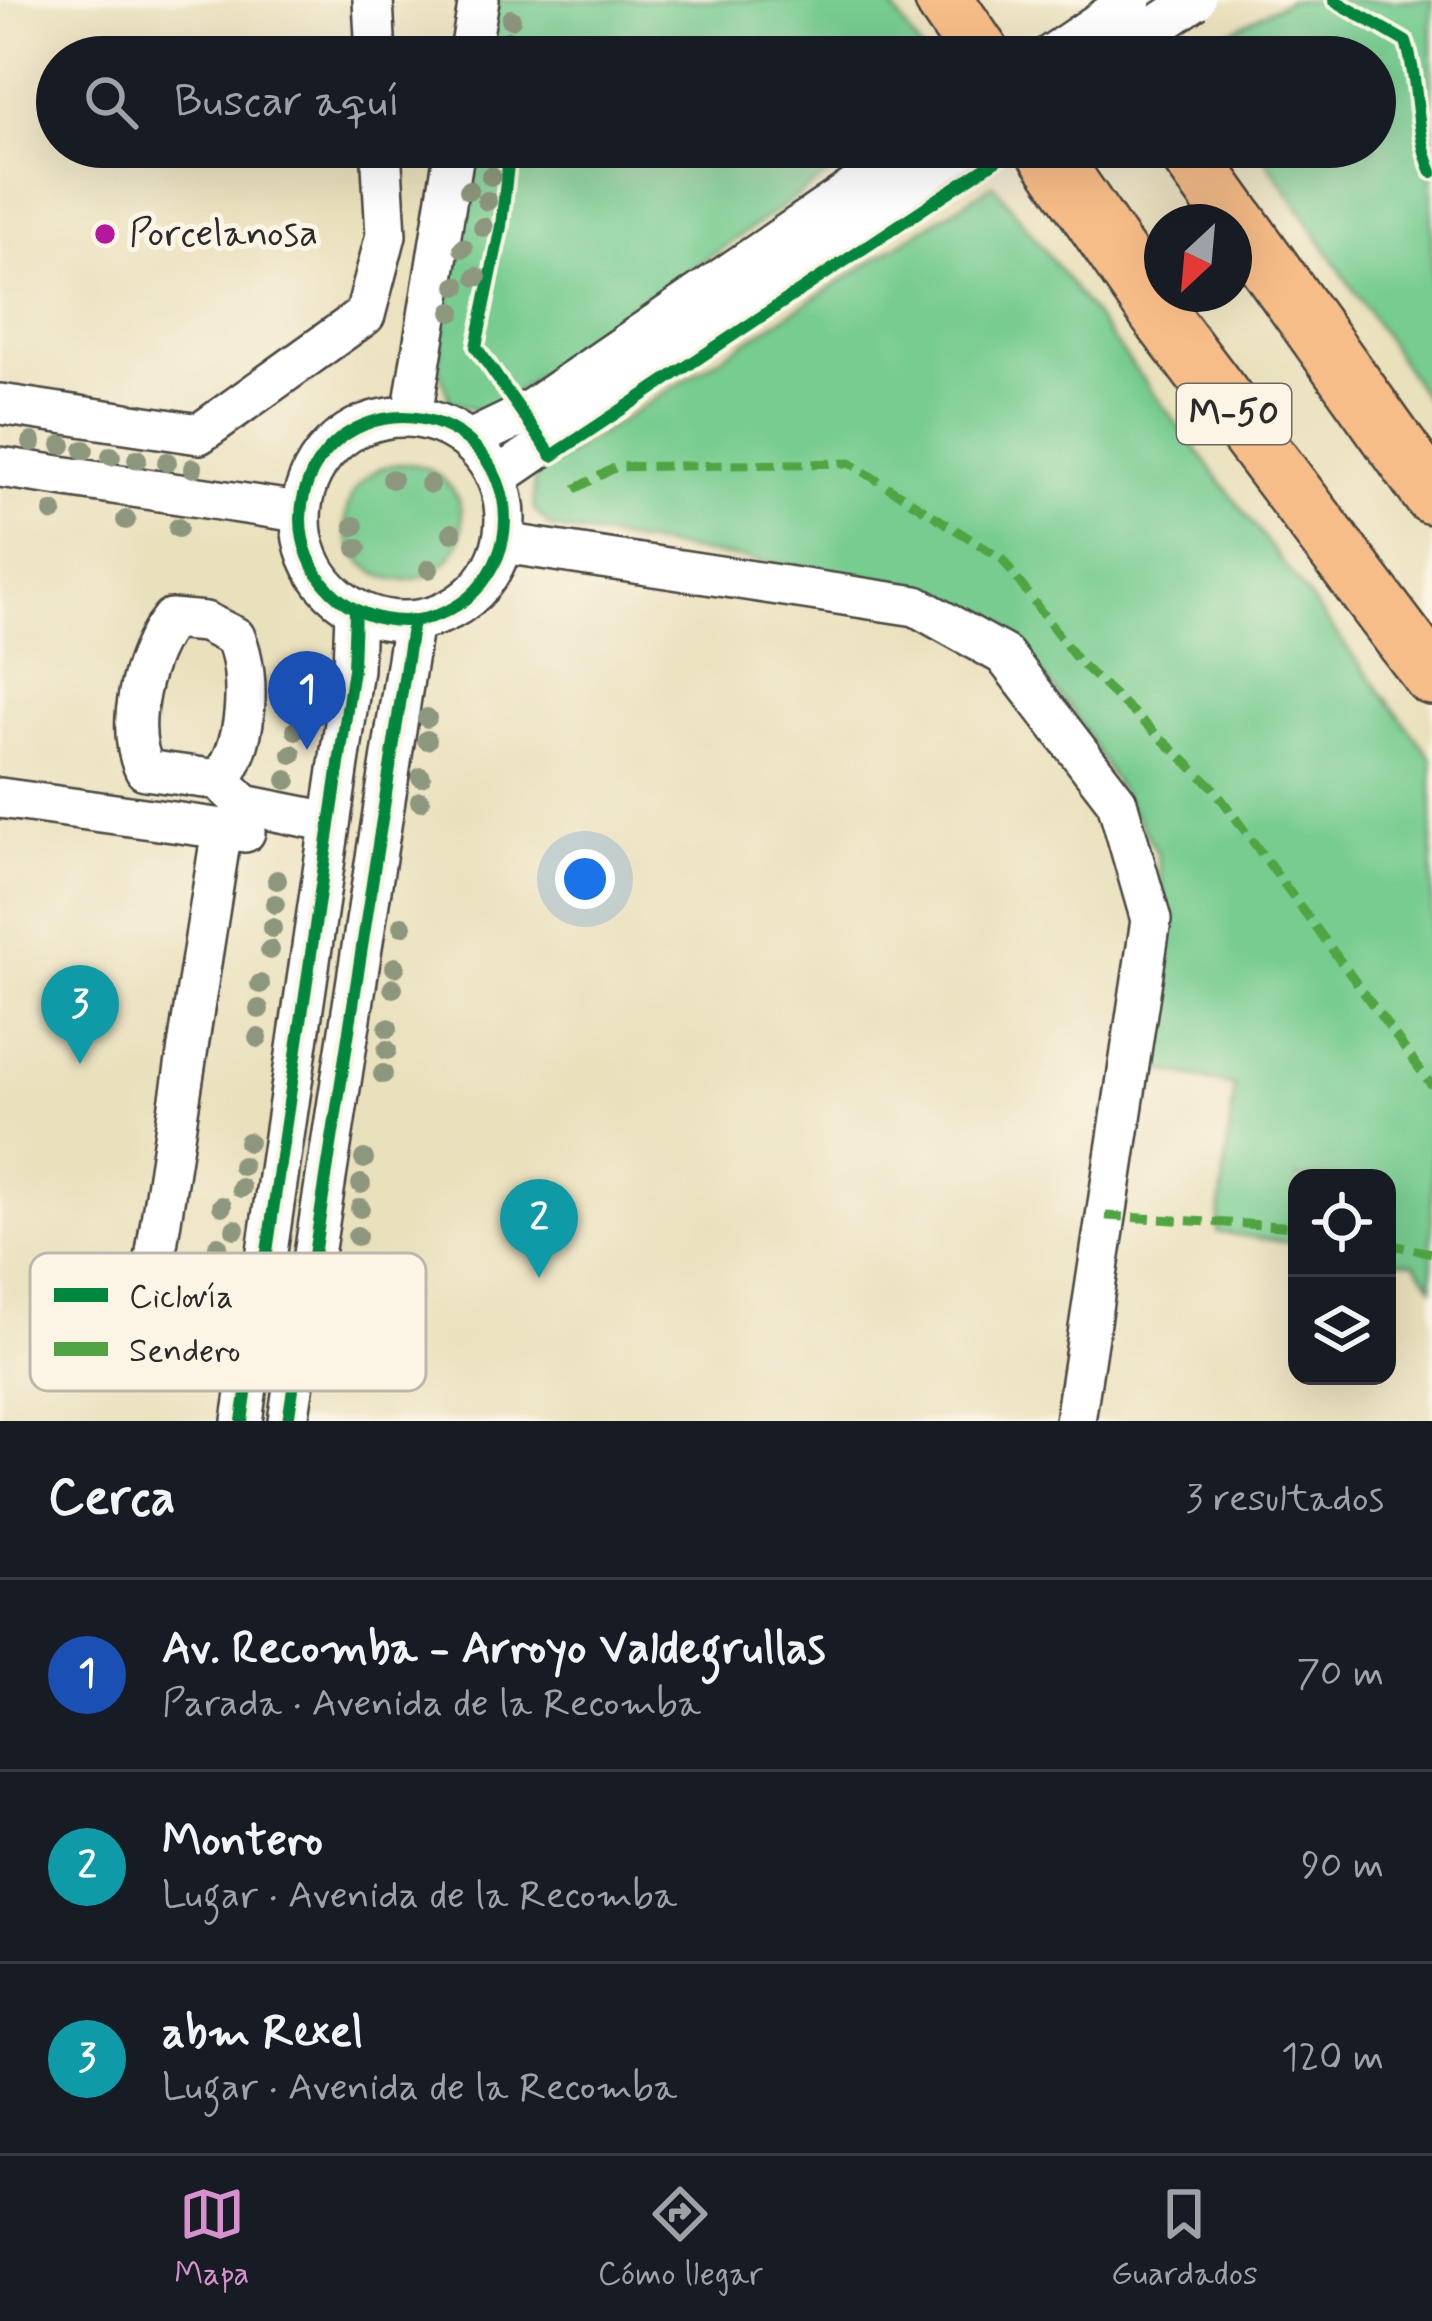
<!DOCTYPE html>
<html lang="es">
<meta charset="utf-8">
<style>
body{margin:0;font-family:Mynerve,sans-serif;background:#242831;color:#f1f3f6}
.controls{position:absolute;right:36px;bottom:36px;display:grid;overflow:hidden;border-radius:24px;box-shadow:0 12px 48px #0002}
.controls button{width:108px;height:108px;display:grid;place-items:center;padding:0;border:0;border-bottom:3px solid #363941;background:#171b24;color:#f1f3f6;font:60px sans-serif}
.compass{position:absolute;left:1144px;top:204px;width:108px;height:108px;border-radius:50%;background:#171b24;box-shadow:0 12px 48px #0002;rotate:206deg}
.you{position:absolute;left:585px;top:879px;width:42px;height:42px;margin:-30px;border:9px solid #fff;border-radius:50%;background:#1a73e8;box-shadow:0 0 0 18px #1a73e833}
.badge{display:grid;place-items:center;width:78px;height:78px;border-radius:50%;background:#d690ce;color:#fff;font-size:39px;font-weight:700}
.pin{position:absolute;translate:-50% -99px;filter:drop-shadow(0 3px 6px #0008)}
.pin::after{content:'';position:absolute;top:63px;width:42px;height:36px;background:inherit;clip-path:polygon(0 0,100% 0,50% 100%)}
.list{margin:0;padding:0;list-style:none}
h2{display:flex;justify-content:space-between;align-items:center;height:156px;margin:0;padding:0 48px;font-size:51px}
h2 small{font-size:39px;font-weight:400;color:#9ea1a6}
.list li{display:grid;grid-template-columns:78px 1fr auto;gap:36px;align-items:center;box-sizing:border-box;height:192px;padding:0 48px;border-top:3px solid #363941}
.list b{display:block;font-size:45px;white-space:nowrap}
.list p{margin:0;font-size:39px;white-space:nowrap;color:#9ea1a6}
.list em{font-size:39px;font-style:normal;color:#9ea1a6}
.icon{flex:none;width:66px;height:66px;fill:none;stroke:currentColor;stroke-width:2;stroke-linecap:round;stroke-linejoin:round}
.map{position:relative;flex:none;width:1432px;height:1421px;overflow:hidden}
.search{position:absolute;background:#171b24;box-shadow:0 12px 48px #0002;left:36px;right:36px;top:36px;height:132px;display:flex;align-items:center;gap:30px;box-sizing:border-box;padding:0 42px;border-radius:66px;color:#9ea1a6;font-size:45px}
.sheet{height:732px;background:#171b24}
nav{display:flex;justify-content:space-around;align-items:center;box-sizing:border-box;height:168px;border-top:3px solid #363941;background:#171b24;font-size:33px;color:#9ea1a6}
nav a{display:grid;justify-items:center;gap:6px}
nav .on{color:#d690ce}
.map>svg:first-child{display:block}
.green{fill:#77cc90;stroke:#517c5e;stroke-width:3}
.lines{fill:none;stroke-linecap:round;stroke-linejoin:round}
.minor-casing{stroke:#484641;stroke-width:44}
.highway-casing{stroke:#484641;stroke-width:62}
.minor{stroke:#fff;stroke-width:39}
.highway{stroke:#f7bd88;stroke-width:57}
.minor-bridge-casing{stroke:#484641;stroke-width:44;stroke-linecap:butt}
.minor-bridge{stroke:#fff;stroke-width:39}
.quiet{stroke:#51a443;stroke-width:9;stroke-dasharray:18 9;stroke-linecap:butt}
.cycleway-casing{stroke:#fcf5e5;stroke-width:20}
.cycleway{stroke:#00873e;stroke-width:12}
.tree{fill:#8d977d}
.poi-dot{fill:#b5179e;stroke:#fcf5e5;stroke-width:4.5}
.labels{text-anchor:middle;dominant-baseline:central;stroke-width:10;stroke-linejoin:round;paint-order:stroke}
.shield{fill:#fcf5e5;stroke:#6a6863;stroke-width:3}
.shield-label{font-size:36px;font-weight:bold;fill:#2b2b2b}
.poi-label{font-size:39px;fill:#2b2b2b;stroke:#fcf5e5;text-anchor:start}
.key{fill:#fcf5e5;stroke:#bdb8ad;stroke-width:3}
.key-label{font-size:33px;fill:#2b2b2b}
</style>
<div class="map">
<svg width="1432" height="1421" viewBox="0 0 1432 1421">
<rect width="100%" height="100%" fill="#fcf5e5"/>
<filter id="ink" filterUnits="userSpaceOnUse"><feTurbulence type="fractalNoise" baseFrequency=".00833" numOctaves="2"/><feDisplacementMap in="SourceGraphic" scale="24" xChannelSelector="R" yChannelSelector="G"/><feConvolveMatrix kernelMatrix="1 2 1 2 8 2 1 2 1" color-interpolation-filters="sRGB"/></filter>
<filter id="wash" filterUnits="userSpaceOnUse"><feTurbulence type="fractalNoise" baseFrequency=".004" numOctaves="4" result="noise"/><feDisplacementMap in="SourceGraphic" scale="48" xChannelSelector="R" yChannelSelector="G"/><feGaussianBlur stdDeviation="2.7" result="paint"/><feColorMatrix in="noise" values="0 0 0 0 0 0 0 0 0 0 0 0 0 0 0 0 0 1.4 0 .05"/><feComposite in="paint" operator="in"/></filter>
<g filter="url(#wash)">
<rect width="100%" height="100%" fill="#e9e0bc"/>
<g class="green">
<path d="M492,0H888L925,57H484Z"/>
<path d="M1289,0H1432V408L1258,147H1375V57H1198L1194,51Z"/>
<path d="M470,147H868L486,413L450,402L438,365Z"/>
<path d="M994,184L1432,759V1286L1415,1263L1387,1259V1178H1297V1244L1217,1232L1235,1086L1150,1068L1165,912L1157,852L1071,709L998,623L914,586L551,528L534,509V476Z"/>
<circle cx="404" cy="522" r="58"/>
</g>
</g>
<g filter="url(#ink)">
<g class="lines">
<defs>
<g id="minor">
<path d="M373,0L376,57"/>
<path d="M469,57L479,0"/>
<path d="M0,404L199,434L365,315L386,235L381,147"/>
<path d="M412,416L455,147"/>
<circle cx="403" cy="519" r="102"/>
<path d="M470,440L524,414L914,147"/>
<path d="M0,467L299,512"/>
<path d="M499,476L980,147"/>
<path d="M503,543L916,606L1004,655L1117,802L1151,920L1075,1421"/>
<path d="M219,780L145,770C124,728 142,655 171,619L205,622L235,637C252,675 248,750 219,780L245,805L330,822"/>
<path d="M0,798L245,832"/>
<path d="M145,1323L222,829"/>
<path d="M242,1421L353,669L355,610"/>
<path d="M288,1421L413,621"/>
</g>
<g id="highway">
<path d="M944,0L983,57"/>
<path d="M1044,147L1158,313L1432,676"/>
<path d="M1184,147L1432,495"/>
</g>
</defs>
<use href="#minor" class="minor-casing"/>
<use href="#highway" class="highway-casing"/>
<use href="#minor" class="minor"/>
<use href="#highway" class="highway"/>
<defs>
<g id="minor-bridge">
<path d="M1048,57L1132,0"/>
<path d="M1111,57L1195,0"/>
</g>
</defs>
<use href="#minor-bridge" class="minor-bridge-casing"/>
<use href="#minor-bridge" class="minor-bridge"/>
<g class="quiet">
<path d="M575,489L616,467L850,463L1002,559L1078,661L1212,786L1432,1086"/>
<path d="M1106,1216L1297,1227"/>
<path d="M1387,1244L1432,1253"/>
</g>
<defs>
<g id="cycleway">
<path d="M1334,0L1406,42C1420,85 1414,131 1432,172"/>
<path d="M510,147L501,226L476,347L552,456L1016,147"/>
<circle cx="403" cy="519" r="102"/>
<path d="M242,1421L353,669L355,610"/>
<path d="M288,1421L413,621"/>
</g>
</defs>
<use href="#cycleway" class="cycleway-casing"/>
<use href="#cycleway" class="cycleway"/>
</g>
<g class="tree">
<circle cx="511" cy="19" r="10"/>
<circle cx="508" cy="41" r="10"/>
<circle cx="491" cy="176" r="10"/>
<circle cx="469" cy="190" r="10"/>
<circle cx="487" cy="201" r="10"/>
<circle cx="483" cy="227" r="10"/>
<circle cx="463" cy="248" r="10"/>
<circle cx="477" cy="277" r="10"/>
<circle cx="457" cy="286" r="10"/>
<circle cx="452" cy="312" r="10"/>
<circle cx="32" cy="442" r="10"/>
<circle cx="62" cy="445" r="10"/>
<circle cx="84" cy="450" r="10"/>
<circle cx="111" cy="456" r="10"/>
<circle cx="137" cy="459" r="10"/>
<circle cx="167" cy="462" r="10"/>
<circle cx="193" cy="468" r="10"/>
<circle cx="392" cy="479" r="10"/>
<circle cx="430" cy="484" r="10"/>
<circle cx="53" cy="512" r="10"/>
<circle cx="126" cy="520" r="10"/>
<circle cx="354" cy="526" r="10"/>
<circle cx="178" cy="528" r="10"/>
<circle cx="452" cy="533" r="10"/>
<circle cx="357" cy="548" r="10"/>
<circle cx="429" cy="569" r="10"/>
<circle cx="305" cy="691" r="10"/>
<circle cx="427" cy="718" r="10"/>
<circle cx="296" cy="730" r="10"/>
<circle cx="427" cy="740" r="10"/>
<circle cx="292" cy="754" r="10"/>
<circle cx="421" cy="777" r="10"/>
<circle cx="287" cy="780" r="10"/>
<circle cx="420" cy="801" r="10"/>
<circle cx="277" cy="880" r="10"/>
<circle cx="275" cy="904" r="10"/>
<circle cx="402" cy="926" r="10"/>
<circle cx="272" cy="928" r="10"/>
<circle cx="270" cy="950" r="10"/>
<circle cx="395" cy="967" r="10"/>
<circle cx="260" cy="984" r="10"/>
<circle cx="393" cy="988" r="10"/>
<circle cx="259" cy="1009" r="10"/>
<circle cx="388" cy="1028" r="10"/>
<circle cx="258" cy="1038" r="10"/>
<circle cx="387" cy="1050" r="10"/>
<circle cx="383" cy="1074" r="10"/>
<circle cx="248" cy="1142" r="10"/>
<circle cx="364" cy="1159" r="10"/>
<circle cx="242" cy="1166" r="10"/>
<circle cx="361" cy="1184" r="10"/>
<circle cx="241" cy="1188" r="10"/>
<circle cx="222" cy="1206" r="10"/>
<circle cx="360" cy="1208" r="10"/>
<circle cx="235" cy="1229" r="10"/>
<circle cx="357" cy="1236" r="10"/>
<circle cx="218" cy="1246" r="10"/>
</g>
</g>
<circle class="poi-dot" cx="105" cy="234" r="12"/>
<g class="labels">
<rect class="shield" x="1177" y="384" width="114" height="60" rx="9"/>
<g class="shield-label">
<text x="1234" y="414">M-50</text>
</g>
<g class="poi-label">
<text x="129" y="234">Porcelanosa</text>
</g>
</g>
<rect x="30" y="1253" width="396" height="138" rx="18" class="key"/>
<rect x="54" y="1288" width="54" height="14" fill="#00873e"/>
<rect x="54" y="1342" width="54" height="14" fill="#51a443"/>
<g class="key-label">
<text x="129" y="1307">Ciclovía</text>
<text x="129" y="1361">Sendero</text>
</g>
</svg>
<div class="controls">
<button><svg class="icon" aria-label="locate" viewBox="0 0 24 24"><circle cx="12" cy="12" r="6"/><path d="M12 2v4M12 18v4M2 12h4M18 12h4"/></svg></button>
<button><svg class="icon" aria-label="layers" viewBox="0 0 24 24"><path d="M12 4l9 5-9 5-9-5zM3 14l9 5 9-5"/></svg></button>
</div>
<svg class="compass" viewBox="-18 -18 36 36"><path d="M0-13l5 13h-10z" fill="#e53935"/><path d="M0 13l5-13h-10z" fill="#9ea1a6"/></svg>
<div class="you"></div>
<div class="pin badge" style="left:307px;top:750px;background:#1a4fb4">1</div>
<div class="pin badge" style="left:539px;top:1278px;background:#0f9aa8">2</div>
<div class="pin badge" style="left:80px;top:1064px;background:#0f9aa8">3</div>
<div class="search"><svg class="icon" aria-label="search" viewBox="0 0 24 24"><circle cx="10" cy="10" r="6"/><path d="M15 15l6 6"/></svg>Buscar aquí</div>
</div>
<section class="sheet">
<h2>Cerca<small>3 resultados</small></h2>
<ul class="list">
<li><span class="badge" style="background:#1a4fb4">1</span><div><b>Av. Recomba - Arroyo Valdegrullas</b><p>Parada · Avenida de la Recomba</p></div><em>70 m</em></li>
<li><span class="badge" style="background:#0f9aa8">2</span><div><b>Montero</b><p>Lugar · Avenida de la Recomba</p></div><em>90 m</em></li>
<li><span class="badge" style="background:#0f9aa8">3</span><div><b>abm Rexel</b><p>Lugar · Avenida de la Recomba</p></div><em>120 m</em></li>
</ul>
</section>
<nav>
<a class="on"><svg class="icon" aria-label="map" viewBox="0 0 24 24"><path d="M3 6l6-2 6 2 6-2v14l-6 2-6-2-6 2zM9 4v14M15 6v14"/></svg>Mapa</a>
<a><svg class="icon" aria-label="directions" viewBox="0 0 24 24"><path d="M12 3l9 9-9 9-9-9zM9 14v-3h6M13 9l2 2-2 2"/></svg>Cómo llegar</a>
<a><svg class="icon" aria-label="saved" viewBox="0 0 24 24"><path d="M7 4h10v16l-5-4-5 4z"/></svg>Guardados</a>
</nav>
